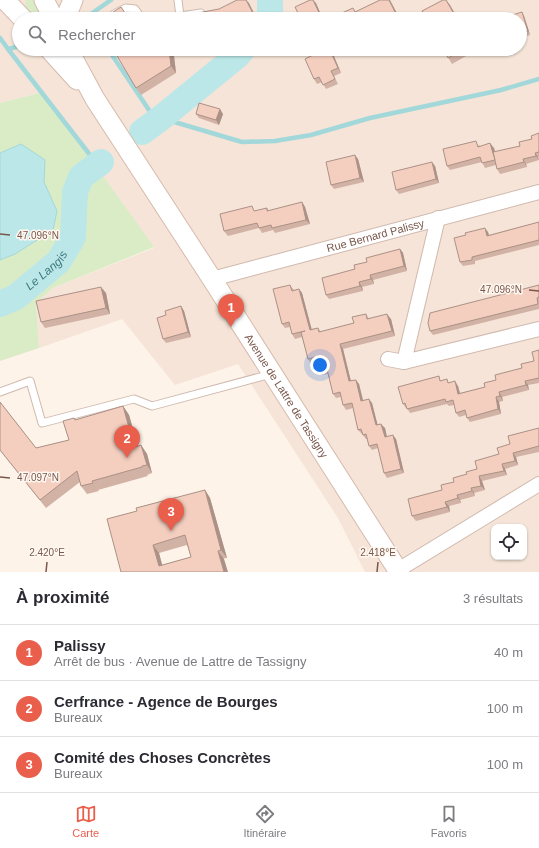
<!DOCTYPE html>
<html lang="fr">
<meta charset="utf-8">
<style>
body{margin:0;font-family:Arial,sans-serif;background:#f2f2f3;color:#2b2b33}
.controls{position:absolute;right:12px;bottom:12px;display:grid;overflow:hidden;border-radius:8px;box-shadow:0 1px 3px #0004}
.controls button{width:36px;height:36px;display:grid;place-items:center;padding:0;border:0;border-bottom:1px solid #e1e1e2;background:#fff;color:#2b2b33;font:20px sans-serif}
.you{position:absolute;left:320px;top:365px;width:14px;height:14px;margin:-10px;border:3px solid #fff;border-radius:50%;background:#1a73e8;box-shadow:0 0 0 6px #1a73e833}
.badge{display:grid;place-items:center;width:26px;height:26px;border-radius:50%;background:#ea5e4c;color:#fff;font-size:13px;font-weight:700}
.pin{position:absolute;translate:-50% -33px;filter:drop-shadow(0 1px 2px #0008)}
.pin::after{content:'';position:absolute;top:21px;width:14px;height:12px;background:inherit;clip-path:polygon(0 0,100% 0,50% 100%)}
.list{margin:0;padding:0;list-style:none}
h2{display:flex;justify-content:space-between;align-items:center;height:52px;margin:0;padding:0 16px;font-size:17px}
h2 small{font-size:13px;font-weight:400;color:#7c7c81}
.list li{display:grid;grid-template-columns:26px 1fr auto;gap:12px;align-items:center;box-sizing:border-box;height:56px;padding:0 16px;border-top:1px solid #e1e1e2}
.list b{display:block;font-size:15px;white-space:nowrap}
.list p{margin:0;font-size:13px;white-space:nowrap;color:#7c7c81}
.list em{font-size:13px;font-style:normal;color:#7c7c81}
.icon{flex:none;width:22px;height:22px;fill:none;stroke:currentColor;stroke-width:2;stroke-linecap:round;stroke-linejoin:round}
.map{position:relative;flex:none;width:539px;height:572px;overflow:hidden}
.search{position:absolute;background:#fff;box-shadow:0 1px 3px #0004;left:12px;right:12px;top:12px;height:44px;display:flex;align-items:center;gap:10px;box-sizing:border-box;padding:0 14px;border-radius:22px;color:#7c7c81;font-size:15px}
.sheet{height:220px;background:#fff}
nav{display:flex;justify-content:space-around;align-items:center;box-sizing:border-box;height:56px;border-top:1px solid #e1e1e2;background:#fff;font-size:11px;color:#7c7c81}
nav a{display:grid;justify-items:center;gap:2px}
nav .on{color:#ea5e4c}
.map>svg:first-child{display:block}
.residential{fill:#f5e4d7;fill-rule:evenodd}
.green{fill:#daecc6}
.water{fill:#bce7e8;stroke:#a2d8da}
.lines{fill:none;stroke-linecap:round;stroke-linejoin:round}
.stream{stroke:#a2d8da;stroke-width:4.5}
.river{stroke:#bce7e8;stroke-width:26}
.lane-casing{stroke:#d0b9ae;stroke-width:9}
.street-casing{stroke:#d0b9ae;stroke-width:16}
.secondary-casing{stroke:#d6bbad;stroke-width:21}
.lane{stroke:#fff;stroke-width:7}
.street{stroke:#fff;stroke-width:14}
.secondary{stroke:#fff;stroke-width:19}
.wall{fill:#d2b2a5;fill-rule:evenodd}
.shaded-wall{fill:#ab9186}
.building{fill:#f4cfc0;stroke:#ab9186;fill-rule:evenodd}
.ticks{fill:none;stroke:#79574b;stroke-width:1.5}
.labels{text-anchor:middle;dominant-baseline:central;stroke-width:3;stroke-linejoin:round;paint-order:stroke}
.street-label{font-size:11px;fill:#79574b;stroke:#fff8f1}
.water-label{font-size:12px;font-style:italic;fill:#3e7b7e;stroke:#fff8f1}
.ticks-label{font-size:10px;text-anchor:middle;fill:#79574b;stroke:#fff8f1;stroke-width:3;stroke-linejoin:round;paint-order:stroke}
</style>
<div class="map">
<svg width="539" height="572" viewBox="0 0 539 572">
<rect width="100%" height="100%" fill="#fdf3e9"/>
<path class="residential" d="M0,0H539V572H365L338,518L238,364L175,385L122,319L39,348L36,303L53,288L154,248L43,92L0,103ZM19,19H520V49H19ZM494,527H524V557H494Z"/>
<g class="green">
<path d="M26,0H38L45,19H29L25,8Z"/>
<path d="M43,92L154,247L53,288L36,303L39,348L0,361V103Z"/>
</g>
<path class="water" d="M21,144L45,160L44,182L57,211L53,230L15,254L0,260V153Z"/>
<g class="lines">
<g class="stream">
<path d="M80,15L88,16L111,0"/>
<path d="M0,38L8,49"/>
<path d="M16,47L8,49L97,164"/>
<path d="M108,49L151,113L161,118L242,142L275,141L311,135L370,118L501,90L539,79"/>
</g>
<g class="river">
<path d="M268,19L270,18V0"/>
<path d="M142,132L161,118L237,56L243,49"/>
<path id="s1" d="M0,304L16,297L59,261L73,237L75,192L81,177L101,162"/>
</g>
<defs>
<g id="lane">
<path d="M178,0L180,16"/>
<path d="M114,14L126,8L135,9L142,19"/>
<path d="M168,19L180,16L201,13"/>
<path d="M0,392L30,381L42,423L134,399L152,406L271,374"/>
</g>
<g id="street">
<path d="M438,218L404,362L539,329"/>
<path id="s2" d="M212,279L539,192"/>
<path d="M388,359L404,362"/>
<path d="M398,570L539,484"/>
</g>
<g id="secondary">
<path d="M5,0L23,19"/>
<path d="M44,0L54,19"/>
<path d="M65,19L73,0"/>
<path d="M49,49L77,80"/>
<path id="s3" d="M68,49L95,99L212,279L399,572"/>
</g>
</defs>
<use href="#lane" class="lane-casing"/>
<use href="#street" class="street-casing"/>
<use href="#secondary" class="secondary-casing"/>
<use href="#lane" class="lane"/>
<use href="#street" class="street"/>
<use href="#secondary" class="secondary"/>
</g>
<g class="wall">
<path d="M524,16L530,35L520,38V19Z"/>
<path d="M113,49H213L174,56L176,73L141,95L136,88Z"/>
<path d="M443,49H474L475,51L452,64Z"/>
<path d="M330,50L333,54L341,73L334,76L338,84L326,89L322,82L317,84L314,79L324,53Z"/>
<path d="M196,114H223L219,125L199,118Z"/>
<path d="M539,133V157H538L539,160L526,164L527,167L500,174L497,169L496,165L485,168L482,162L450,170L447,166L479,145L480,146L494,148L495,152L520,146L532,139Z"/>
<path d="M358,159L364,182L334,189L331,185Z"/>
<path d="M435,166L439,183L399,194L396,190Z"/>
<path d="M302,202L305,207L310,224L275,233L273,230L262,233L259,228L228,236L224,231L256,211L267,208L269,211Z"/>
<path d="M539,222V245L475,261V264L463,266L460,262L466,235L488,232L489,235Z"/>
<path d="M400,249L403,253L407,271L373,280L374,284L362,287L363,291L329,299L326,295L355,269L367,262Z"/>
<path d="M290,285L294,290L299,289L302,293L311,329L318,328L321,332L354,323L366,314L369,319H391L395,336L343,349L351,381L359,384L363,400L372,403L377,425L385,428L387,437L396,439L404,473L387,478L384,473L378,448L372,450L369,446L367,439H366L362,434L358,430L353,408L346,410L343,405L341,397L336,398L333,394L328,374L321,375L318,371L316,362L311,364L308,359L302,337L295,339L292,334L290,327L285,328L282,324Z"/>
<path d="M539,285V309L433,335L430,331Z"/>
<path d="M106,293L110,314L45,328L41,322Z"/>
<path d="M181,306L184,311L191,337L166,343L163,339L166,315Z"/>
<path d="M539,350V383L528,385L529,390L502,397L503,401L499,402L501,414L470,422L467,418L466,415L459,417L456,413L454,405L449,406L447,404L410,413L407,408H406L403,404L442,380L458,386L460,393L485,387L496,380L522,368L534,361Z"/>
<path d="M0,402L36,448L69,440L74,418L75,420L123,406L129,415L138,446L141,445L147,454L152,473L147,475L148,476L98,490L99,491L87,494L81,486L80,482L46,508L0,450Z"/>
<path d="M539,428V452L516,457L518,465L505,469L507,475L482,481L485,490L474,493L475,496L460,500L461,503L449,506L450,512L416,521L412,516L442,490L454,482L477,469L499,454L510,444Z"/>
<path d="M205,490L210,498L227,558L121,572L137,511ZM187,545L191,557L162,565L159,553Z"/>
</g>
<g class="shaded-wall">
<path d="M246,0L249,3L257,19H256Z"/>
<path d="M313,0L316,3L323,19H322Z"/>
<path d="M389,0H390L400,19L398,18Z"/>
<path d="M446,0L450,5L458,19H457Z"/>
<path d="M522,12L524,16L530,35L528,31Z"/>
<path d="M169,49L174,56L176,73L171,66Z"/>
<path d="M330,50L333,54L341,73L338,68Z"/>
<path d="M220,109L223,114L219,125L216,120Z"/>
<path d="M490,143L494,148L498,164L495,160Z"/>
<path d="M535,153L538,157L539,160L536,156Z"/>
<path d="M355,155L358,159L364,182L360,178Z"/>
<path d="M523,159L526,164L527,167L524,162Z"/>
<path d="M432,162L435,166L439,183L436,179Z"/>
<path d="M302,202L305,207L310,224L306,220Z"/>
<path d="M485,228L488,232L490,240L487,236Z"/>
<path d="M400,249L403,253L407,271L404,266Z"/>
<path d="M370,275L373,280L374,284L371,279Z"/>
<path d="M359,282L362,287L363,291L360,286Z"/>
<path d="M101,287L106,293L110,314L106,308Z"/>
<path d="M299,289L302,293L313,334L310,330Z"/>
<path d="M181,306L184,311L191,337L188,332Z"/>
<path d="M387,314L391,319L395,336L392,331Z"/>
<path d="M340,344L343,349L352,386L349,381Z"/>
<path d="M356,380L359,384L364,405L361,401Z"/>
<path d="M455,381L458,386L461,398L458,394Z"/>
<path d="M525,381L528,385L529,390L526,385Z"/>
<path d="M499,392L502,397L503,401L500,396Z"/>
<path d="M496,397L499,402L501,414L498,409Z"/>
<path d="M369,399L372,403L379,430L376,425Z"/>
<path d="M123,406L129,415L139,451L136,447L133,442Z"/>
<path d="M381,424L385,428L388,442L385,437Z"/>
<path d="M393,435L396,439L404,473L401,469Z"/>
<path d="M141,445L147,454L152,473L147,465Z"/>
<path d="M513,453L516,457L518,465L515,461Z"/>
<path d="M502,464L505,469L507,475L504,471Z"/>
<path d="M479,476L482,481L485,490L481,486Z"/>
<path d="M471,488L474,493L475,496L472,491Z"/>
<path d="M205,490L210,498L227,558L221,550Z"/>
<path d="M457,495L460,500L461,503L458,498Z"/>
<path d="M445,502L449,506L450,512L447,507Z"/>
<path d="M153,545L159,553L164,572L159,566Z"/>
<path d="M218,551L224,559L228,572H224Z"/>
</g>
<g class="building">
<path d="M237,0H246L256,19H160L176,17L219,9Z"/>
<path d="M310,0H313L322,19H301L295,7Z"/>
<path d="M380,0H389L398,18L397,19H377L376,17L373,19H334L333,17L353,8L355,12Z"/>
<path d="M443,0H446L457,19H426L422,11Z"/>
<path d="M121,7L129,19H102Z"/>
<path d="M522,12L528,31L520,33V19H500Z"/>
<path d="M113,49H169L171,66L136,88Z"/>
<path d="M443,49H463L448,58Z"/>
<path d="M323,50L324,53L330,50L338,68L331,71L335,79L323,85L319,77L314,79L305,59Z"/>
<path d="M199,103L220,109L216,120L196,114Z"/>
<path d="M539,133V152L535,153L536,156L523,159L524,162L497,169L493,152L520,146L519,142L532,139L531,136Z"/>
<path d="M476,141L478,147L490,143L495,160L482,163L480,157L447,166L443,149Z"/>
<path d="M355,155L360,178L331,185L326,162Z"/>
<path d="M432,162L436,179L396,190L392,172Z"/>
<path d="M302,202L306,220L272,228L271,225L259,228L257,223L224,231L220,214L252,206L254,211L267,208V211Z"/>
<path d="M539,222V240L472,257V260L460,262L454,238L466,235L465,233L485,228L487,236Z"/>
<path d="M400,249L404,266L370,275L371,279L359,282L360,286L326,295L322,278L355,269L354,265L367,262L366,258Z"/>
<path d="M290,285L292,291L299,289L310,330L318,328L319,332L354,323L352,317L366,314L367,319L387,314L392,331L340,344L349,381L356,380L361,401L369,399L376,425L381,424L385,437L393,435L401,469L384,473L377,444L369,446L366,434L363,435L361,429L358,430L352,403L343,405L340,392L333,394L327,369L318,371L315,357L308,359L301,332L305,331L292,334L289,322L282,324L273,289Z"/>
<path d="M539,285V297L537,298L538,304L430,331L428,323L430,313Z"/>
<path d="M101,287L106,308L41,322L36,301Z"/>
<path d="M181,306L188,332L163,339L157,318L166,315L165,311Z"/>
<path d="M539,350V378L525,381L526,385L499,392L500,396L496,397L498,409L467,418L465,410L456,413L453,400L446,402L445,399L407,409L405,403L403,404L398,387L439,376L440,381L447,379L448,383L455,381L458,394L485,387L484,383L496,380L495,375L522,368L521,364L534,361L532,352Z"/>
<path d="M0,402L36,448L69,440L63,421L74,418L75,420L123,406L133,442L136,447L141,445L147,465L142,466V467L92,481L93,483L81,486L77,471L40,500L0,450Z"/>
<path d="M539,428V446L513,453L515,461L502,464L504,471L479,476L481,486L471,488L472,491L457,495L458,498L445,502L447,507L412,516L408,499L442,490L441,485L454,482L453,478L467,474L466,472L477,469L475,461L499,454L497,448L510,444L508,436Z"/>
<path d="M205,490L221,550L218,551L224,572H121L107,519L137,511L136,508ZM185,535L191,557L159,566L153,545Z"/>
</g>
<path class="ticks" d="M0,234L10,235M529,290L539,291M0,477L10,478M46,572L47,562M377,572L378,562"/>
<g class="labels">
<g class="street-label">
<text stroke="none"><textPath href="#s2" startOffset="169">Rue Bernard Palissy</textPath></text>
<text stroke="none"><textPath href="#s3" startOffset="410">Avenue de Lattre de Tassigny</textPath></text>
</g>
<g class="water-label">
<text stroke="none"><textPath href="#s1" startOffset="58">Le Langis</textPath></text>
</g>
</g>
<g class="ticks-label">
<text x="38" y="239">47.096°N</text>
<text x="501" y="293">47.096°N</text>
<text x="38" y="481">47.097°N</text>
<text x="47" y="556">2.420°E</text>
<text x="378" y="556">2.418°E</text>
</g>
</svg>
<div class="controls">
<button><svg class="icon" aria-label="locate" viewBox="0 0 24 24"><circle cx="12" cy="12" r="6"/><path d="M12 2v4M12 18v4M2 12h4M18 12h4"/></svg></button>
</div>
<div class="you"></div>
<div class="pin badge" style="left:231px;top:327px">1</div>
<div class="pin badge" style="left:127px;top:458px">2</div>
<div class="pin badge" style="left:171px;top:531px">3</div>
<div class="search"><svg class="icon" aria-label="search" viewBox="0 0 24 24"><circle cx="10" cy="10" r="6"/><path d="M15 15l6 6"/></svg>Rechercher</div>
</div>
<section class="sheet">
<h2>À proximité<small>3 résultats</small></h2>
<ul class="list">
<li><span class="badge">1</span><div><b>Palissy</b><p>Arrêt de bus · Avenue de Lattre de Tassigny</p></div><em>40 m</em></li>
<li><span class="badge">2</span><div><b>Cerfrance - Agence de Bourges</b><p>Bureaux</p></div><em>100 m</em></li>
<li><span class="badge">3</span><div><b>Comité des Choses Concrètes</b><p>Bureaux</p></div><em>100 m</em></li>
</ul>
</section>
<nav>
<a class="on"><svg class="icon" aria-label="map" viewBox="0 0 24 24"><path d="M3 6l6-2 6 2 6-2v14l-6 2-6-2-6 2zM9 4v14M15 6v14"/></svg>Carte</a>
<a><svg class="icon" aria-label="directions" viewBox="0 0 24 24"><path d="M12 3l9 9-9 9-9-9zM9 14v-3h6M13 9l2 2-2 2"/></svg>Itinéraire</a>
<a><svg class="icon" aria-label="saved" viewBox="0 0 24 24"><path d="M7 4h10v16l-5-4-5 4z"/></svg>Favoris</a>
</nav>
